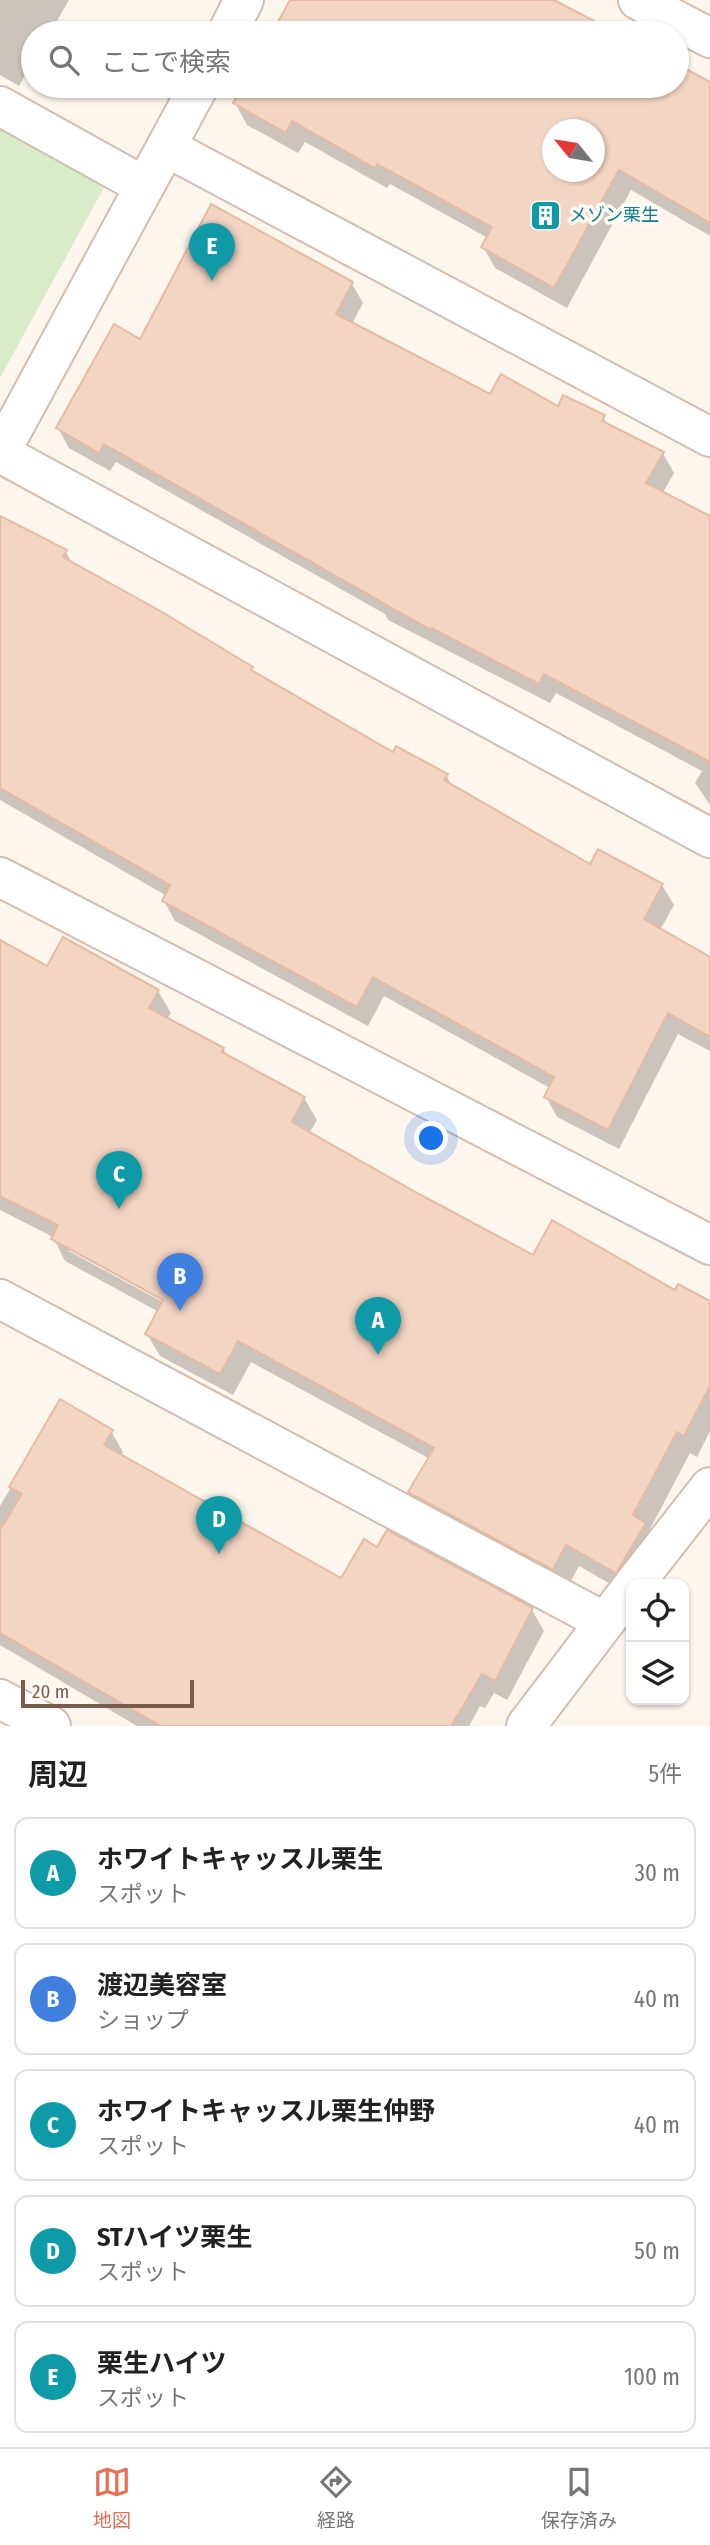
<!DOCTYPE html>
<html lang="ja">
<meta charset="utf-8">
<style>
body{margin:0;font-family:"Fira Sans Condensed","Noto Sans JP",sans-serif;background:#f6f6f6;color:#222}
.controls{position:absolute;right:21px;bottom:21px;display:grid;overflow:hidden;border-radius:14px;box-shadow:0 2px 5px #0004}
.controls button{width:63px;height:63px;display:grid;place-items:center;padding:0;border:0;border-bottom:2px solid #e0e0e0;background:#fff;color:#222;font:35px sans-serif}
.compass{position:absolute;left:542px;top:119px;width:63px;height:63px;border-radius:50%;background:#fff;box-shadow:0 2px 5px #0004;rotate:300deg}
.scale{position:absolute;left:21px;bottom:18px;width:173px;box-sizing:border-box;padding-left:7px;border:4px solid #7a5c4d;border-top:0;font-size:19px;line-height:24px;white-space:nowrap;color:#7a5c4d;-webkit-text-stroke:5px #fffaf3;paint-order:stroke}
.you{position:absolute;left:432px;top:1139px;width:24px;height:24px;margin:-18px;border:5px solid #fff;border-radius:50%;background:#1a73e8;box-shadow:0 0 0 10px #1a73e833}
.badge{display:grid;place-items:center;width:46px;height:46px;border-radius:50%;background:#e76f51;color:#fff;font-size:23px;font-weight:700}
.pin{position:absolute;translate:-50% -58px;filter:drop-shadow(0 2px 4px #0008)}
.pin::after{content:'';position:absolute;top:37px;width:24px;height:21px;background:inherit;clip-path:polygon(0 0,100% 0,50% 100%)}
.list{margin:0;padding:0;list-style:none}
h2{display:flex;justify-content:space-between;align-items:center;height:91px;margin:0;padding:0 28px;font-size:30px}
h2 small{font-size:23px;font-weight:400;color:#767676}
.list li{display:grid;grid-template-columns:46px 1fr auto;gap:21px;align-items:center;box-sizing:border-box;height:112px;margin:0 14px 14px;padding:0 14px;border:2px solid #e0e0e0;border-radius:14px}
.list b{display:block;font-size:26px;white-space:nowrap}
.list p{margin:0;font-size:23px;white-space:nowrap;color:#767676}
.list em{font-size:23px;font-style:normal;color:#767676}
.icon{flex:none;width:38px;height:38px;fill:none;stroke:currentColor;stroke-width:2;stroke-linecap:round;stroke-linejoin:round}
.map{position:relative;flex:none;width:710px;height:1726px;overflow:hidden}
.search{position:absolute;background:#fff;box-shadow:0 2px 5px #0004;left:21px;right:21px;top:21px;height:77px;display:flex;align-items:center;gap:18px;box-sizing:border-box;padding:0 24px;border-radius:38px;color:#767676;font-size:26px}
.sheet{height:721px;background:#fff}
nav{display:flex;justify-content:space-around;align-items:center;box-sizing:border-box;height:98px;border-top:2px solid #e0e0e0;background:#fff;font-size:19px;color:#767676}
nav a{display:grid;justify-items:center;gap:4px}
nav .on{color:#e76f51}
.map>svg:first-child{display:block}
.green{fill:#d8ecc9}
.shadow{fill:#0003;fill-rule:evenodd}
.building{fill:#f3d5c3;stroke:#e6bba3;stroke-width:2;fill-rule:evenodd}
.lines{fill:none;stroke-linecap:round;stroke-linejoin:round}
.minor-casing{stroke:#d1beb0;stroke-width:42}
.minor{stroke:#fff;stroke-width:38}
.labels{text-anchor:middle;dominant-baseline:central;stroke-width:7;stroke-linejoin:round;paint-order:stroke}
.culture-label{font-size:18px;fill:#0d838f;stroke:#fffaf3;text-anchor:start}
</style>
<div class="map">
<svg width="710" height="1726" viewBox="0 0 710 1726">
<rect width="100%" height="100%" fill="#fdf6ec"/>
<path class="green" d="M0,127L106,184L0,378Z"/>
<g class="shadow">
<path d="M0,0H69L50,33H33V61L19,86L0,75Z"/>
<path d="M292,0H541L553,1L614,33H274Z"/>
<path d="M677,80L701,92L710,108V236L631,190L567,308L495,268L483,247L488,238L390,184L387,188L305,142L298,153L247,125L235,103L245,86H677ZM552,130H594V172H552Z"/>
<path d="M352,284L363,303L352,324L491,396L603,417L609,427L663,454L674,473L662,494L710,518V805L695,783L702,771L556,693L550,703L388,620L385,614L116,462L110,471L69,448L58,428L141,341Z"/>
<path d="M0,535L66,552L73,565L251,668L254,674L394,754L446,775L453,787L591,866L662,885L674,905L660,930L710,959V1051L678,1034L619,1149L557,1117L546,1097L550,1088L384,996L368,1026L175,921L164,901L167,896L0,800Z"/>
<path d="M0,942L48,969L158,991L171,1013L167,1019L223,1049L227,1057L304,1098L317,1120L309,1134L534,1257L710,1303V1431L697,1457L690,1453L649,1531L658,1546L628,1594L579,1566L566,1590L423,1514L410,1492L430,1459L251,1362L233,1395L160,1356L147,1334L159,1312L65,1261L53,1237L0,1210ZM69,1247L171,1303L170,1306L69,1251Z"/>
<path d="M60,1402L111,1431L123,1452L121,1456L342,1581L378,1549L532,1610L544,1631L507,1700L494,1693L485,1708L480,1706L469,1726H137L0,1645V1506Z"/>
</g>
<g class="building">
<path d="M290,0H554L617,33H272Z"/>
<path d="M677,64L710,82V223L619,170L554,288L481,247L492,227L377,164L375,168L292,121L286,133L233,103L243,86H677ZM552,130H594V172H552Z"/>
<path d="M211,204L353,282L336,314L490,394L501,374L558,406L563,395L605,415L602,421L664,452L646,483L710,516V762L544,674L539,684L432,628L431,630L104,444L99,453L56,428L114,324L140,339Z"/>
<path d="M0,516L67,550L63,557L162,612L253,667L251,670L393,752L396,746L448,774L444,780L590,864L598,849L663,884L644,919L710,957V1037L668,1013L608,1130L544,1097L554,1077L373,977L357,1007L162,901L170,885L0,788Z"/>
<path d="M63,937L159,990L149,1008L224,1048L222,1052L305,1097L292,1122L421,1195L533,1255L552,1220L675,1290L678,1284L710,1301V1386L684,1436L677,1432L633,1515L646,1523L616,1573L566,1545L553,1570L408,1492L434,1448L238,1341L220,1374L145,1334L163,1300L51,1239L58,1225L0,1196V940L47,966Z"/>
<path d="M60,1399L113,1430L104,1445L341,1578L364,1539L377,1547L387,1530L533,1608L495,1681L482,1674L451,1726H161L0,1633V1530L22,1494L9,1487Z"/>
</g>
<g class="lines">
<defs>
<g id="minor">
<path d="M638,0L710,38"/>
<path d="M227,33L244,0"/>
<path d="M0,106L144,186"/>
<path d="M166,147L710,437"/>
<path d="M0,453L710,838"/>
<path d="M0,453L199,86"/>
<path d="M0,877L710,1245"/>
<path d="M0,1299L605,1622L631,1588"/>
<path d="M634,1584L710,1487"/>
<path d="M0,1699L51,1726"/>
<path d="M526,1726L605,1622"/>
</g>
</defs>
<use href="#minor" class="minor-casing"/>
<use href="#minor" class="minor"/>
</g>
<defs>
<symbol id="building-square" viewBox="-11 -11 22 22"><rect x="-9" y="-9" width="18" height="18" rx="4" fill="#0f9aa8" stroke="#fffaf3"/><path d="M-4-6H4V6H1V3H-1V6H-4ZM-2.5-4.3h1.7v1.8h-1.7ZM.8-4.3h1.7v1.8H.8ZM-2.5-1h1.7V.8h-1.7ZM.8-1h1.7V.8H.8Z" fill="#fff"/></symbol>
</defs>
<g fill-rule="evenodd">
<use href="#building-square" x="528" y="198" width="35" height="35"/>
</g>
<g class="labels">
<g class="culture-label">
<text x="569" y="215">メゾン栗生</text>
</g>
</g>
</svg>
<div class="controls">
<button><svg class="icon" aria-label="locate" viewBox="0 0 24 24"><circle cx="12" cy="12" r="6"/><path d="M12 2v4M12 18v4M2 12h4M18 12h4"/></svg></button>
<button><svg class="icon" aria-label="layers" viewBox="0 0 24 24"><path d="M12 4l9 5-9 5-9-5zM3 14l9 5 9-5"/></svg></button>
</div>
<svg class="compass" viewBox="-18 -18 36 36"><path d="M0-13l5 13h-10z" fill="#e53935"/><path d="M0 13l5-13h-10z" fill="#767676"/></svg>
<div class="scale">20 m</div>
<div class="you"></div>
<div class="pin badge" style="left:378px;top:1355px;background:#0f9aa8">A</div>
<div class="pin badge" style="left:180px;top:1311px;background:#3f7fe0">B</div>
<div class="pin badge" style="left:119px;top:1209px;background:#0f9aa8">C</div>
<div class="pin badge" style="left:219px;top:1554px;background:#0f9aa8">D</div>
<div class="pin badge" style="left:212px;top:281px;background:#0f9aa8">E</div>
<div class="search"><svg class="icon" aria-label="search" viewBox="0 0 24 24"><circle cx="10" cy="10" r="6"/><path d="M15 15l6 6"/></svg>ここで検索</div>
</div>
<section class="sheet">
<h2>周辺<small>5件</small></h2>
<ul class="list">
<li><span class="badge" style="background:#0f9aa8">A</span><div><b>ホワイトキャッスル栗生</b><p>スポット</p></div><em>30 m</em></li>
<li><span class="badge" style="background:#3f7fe0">B</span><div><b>渡辺美容室</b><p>ショップ</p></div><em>40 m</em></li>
<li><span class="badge" style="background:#0f9aa8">C</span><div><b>ホワイトキャッスル栗生仲野</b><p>スポット</p></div><em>40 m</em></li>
<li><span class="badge" style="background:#0f9aa8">D</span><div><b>STハイツ栗生</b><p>スポット</p></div><em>50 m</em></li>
<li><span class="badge" style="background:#0f9aa8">E</span><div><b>栗生ハイツ</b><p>スポット</p></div><em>100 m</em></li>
</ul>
</section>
<nav>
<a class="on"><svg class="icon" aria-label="map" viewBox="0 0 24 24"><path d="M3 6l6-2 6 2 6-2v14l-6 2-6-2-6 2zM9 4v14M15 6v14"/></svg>地図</a>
<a><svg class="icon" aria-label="directions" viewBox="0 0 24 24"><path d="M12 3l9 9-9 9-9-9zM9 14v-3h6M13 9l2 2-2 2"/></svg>経路</a>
<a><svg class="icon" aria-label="saved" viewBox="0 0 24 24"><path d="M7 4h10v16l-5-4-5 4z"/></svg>保存済み</a>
</nav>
